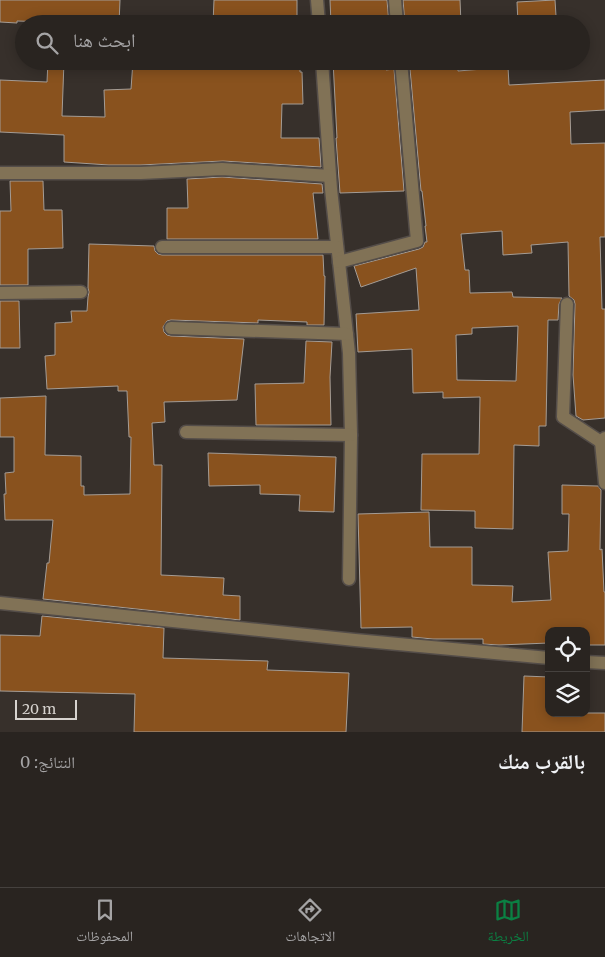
<!DOCTYPE html>
<html lang="ar">
<meta charset="utf-8">
<style>
body{margin:0;font-family:Merriweather,"Noto Naskh Arabic",serif;background:#35302d;color:#f1f3f6;direction:rtl}
.controls{position:absolute;right:15px;bottom:15px;display:grid;overflow:hidden;border-radius:10px;box-shadow:0 2px 12px #0003}
.controls button{width:45px;height:45px;display:grid;place-items:center;padding:0;border:0;border-bottom:1px solid #45413e;background:#292420;color:#f1f3f6;font:25px sans-serif}
.scale{position:absolute;left:15px;bottom:12px;width:62px;box-sizing:border-box;padding-left:5px;border:2px solid #d7d3cf;border-top:0;font-size:14px;line-height:18px;white-space:nowrap;color:#d7d3cf;-webkit-text-stroke:4px #37302b;paint-order:stroke}
.list{margin:0;padding:0;list-style:none}
h2{display:flex;justify-content:space-between;align-items:center;height:65px;margin:0;padding:0 20px;font-size:21px}
h2 small{font-size:16px;font-weight:400;color:#a5a4a5}
.icon{flex:none;width:28px;height:28px;fill:none;stroke:currentColor;stroke-width:2;stroke-linecap:round;stroke-linejoin:round}
.map{position:relative;flex:none;width:605px;height:732px;overflow:hidden;direction:ltr}
.search{position:absolute;background:#292420;box-shadow:0 2px 12px #0003;left:15px;right:15px;top:15px;height:55px;display:flex;align-items:center;gap:12px;box-sizing:border-box;padding:0 18px;border-radius:28px;color:#a5a4a5;font-size:19px}
.sheet{height:155px;background:#292420}
nav{display:flex;justify-content:space-around;align-items:center;box-sizing:border-box;height:70px;border-top:1px solid #45413e;background:#292420;font-size:14px;color:#a5a4a5}
nav a{display:grid;justify-items:center;gap:2px}
nav .on{color:#0b8043}
.map>svg:first-child{display:block}
.building{fill:#89521e;stroke:#a49c95;fill-rule:evenodd}
.lines{fill:none;stroke-linecap:round;stroke-linejoin:round}
.minor-casing{stroke:#544d49;stroke-width:15}
.minor{stroke:#817256;stroke-width:12}
</style>
<div class="map">
<svg width="605" height="732" viewBox="0 0 605 732">
<rect width="100%" height="100%" fill="#37302b"/>
<g class="building">
<path d="M0,0H120L119,24L17,21V23L0,22Z"/>
<path d="M214,0H297V24H213Z"/>
<path d="M330,0H387L389,24H331Z"/>
<path d="M403,0H460L461,24H405Z"/>
<path d="M555,0L556,16H546V24H518L517,2Z"/>
<path d="M48,61H64L62,116L105,117L104,90L131,89L133,61H300V72H302L303,104H282L281,138H319L321,167L223,161L140,165H109L64,162V135L0,132V80L47,82Z"/>
<path d="M333,61H386V70L394,69L404,191L340,193L336,138H337Z"/>
<path d="M458,67V71L508,67L509,85L605,80V110L570,112L571,144L605,143V237H600L602,309H605V418L583,420L576,416L573,375L575,304L574,300L569,296L568,242L531,245L532,253L503,255L502,231L461,234L465,270H469L470,293L512,292L513,297L562,298L559,304L558,320H548L546,426H539V446L514,445L513,529L475,528V511L421,510L422,454H479L480,397L443,398V392L413,393L412,349L358,352L356,314L419,310L416,268L361,287L354,266L419,249L423,247L425,242H427L425,226H426L422,191H421L410,69ZM518,326L516,381L457,380L456,335L472,334V328Z"/>
<path d="M222,177L322,184L323,193H313L318,239H167V208H188L187,179Z"/>
<path d="M10,181H43L44,210H62L63,248L28,249V285H0V211H11Z"/>
<path d="M89,244L154,246L155,251L158,254L162,255H323L324,276H325L324,325H307V322L258,320V323L171,320L167,321L163,327L164,332L167,335L171,336L244,339L237,400L164,402L165,422L152,423L154,465H162L161,575L224,578L223,595L240,596V620L43,599L47,563H49L53,520H5L4,494H6L5,473L14,472V437H0V398L46,396L45,455L81,456V486H84V495L130,494L131,437H129L127,391H118V386L47,389L45,356L55,355V323L72,322L71,311H87L88,297L89,292L88,288Z"/>
<path d="M0,301H19L20,348H0Z"/>
<path d="M306,341L332,342L330,377L331,425H256L255,384L304,383Z"/>
<path d="M208,453L336,457L334,512L299,511L300,495L260,494V485L209,486Z"/>
<path d="M562,485L598,486L601,490L600,550L602,549L604,592H605V645H586V631H549V643L499,645L483,644V639H433L412,637V627L361,628L358,514L429,512L430,547H472V585L513,586L512,602L551,600L548,552L568,551L569,514H562Z"/>
<path d="M42,616L164,628L163,658L268,661L267,670L349,673L346,732H134L135,694L0,691V635L40,636Z"/>
<path d="M524,676L549,677V713H605V732H522Z"/>
</g>
<g class="lines">
<defs>
<g id="minor">
<path d="M317,0L319,24"/>
<path d="M395,0L397,24"/>
<path d="M322,61L331,189L349,353L351,435L349,579"/>
<path d="M0,173H141L222,169L330,176"/>
<path d="M162,247H337"/>
<path d="M339,262L417,241L401,61"/>
<path d="M0,293L81,292"/>
<path d="M567,304L563,417L601,442"/>
<path d="M171,328L347,334"/>
<path d="M186,432L351,435"/>
<path d="M605,438L601,442L605,483"/>
<path d="M0,603L355,640L549,658"/>
<path d="M586,662L605,663"/>
</g>
</defs>
<use href="#minor" class="minor-casing"/>
<use href="#minor" class="minor"/>
</g>
</svg>
<div class="controls">
<button><svg class="icon" aria-label="locate" viewBox="0 0 24 24"><circle cx="12" cy="12" r="6"/><path d="M12 2v4M12 18v4M2 12h4M18 12h4"/></svg></button>
<button><svg class="icon" aria-label="layers" viewBox="0 0 24 24"><path d="M12 4l9 5-9 5-9-5zM3 14l9 5 9-5"/></svg></button>
</div>
<div class="scale">20 m</div>
<div class="search"><svg class="icon" aria-label="search" viewBox="0 0 24 24"><circle cx="10" cy="10" r="6"/><path d="M15 15l6 6"/></svg>ابحث هنا</div>
</div>
<section class="sheet">
<h2>بالقرب منك<small>النتائج: 0</small></h2>
<ul class="list">
</ul>
</section>
<nav>
<a class="on"><svg class="icon" aria-label="map" viewBox="0 0 24 24"><path d="M3 6l6-2 6 2 6-2v14l-6 2-6-2-6 2zM9 4v14M15 6v14"/></svg>الخريطة</a>
<a><svg class="icon" aria-label="directions" viewBox="0 0 24 24"><path d="M12 3l9 9-9 9-9-9zM9 14v-3h6M13 9l2 2-2 2"/></svg>الاتجاهات</a>
<a><svg class="icon" aria-label="saved" viewBox="0 0 24 24"><path d="M7 4h10v16l-5-4-5 4z"/></svg>المحفوظات</a>
</nav>
